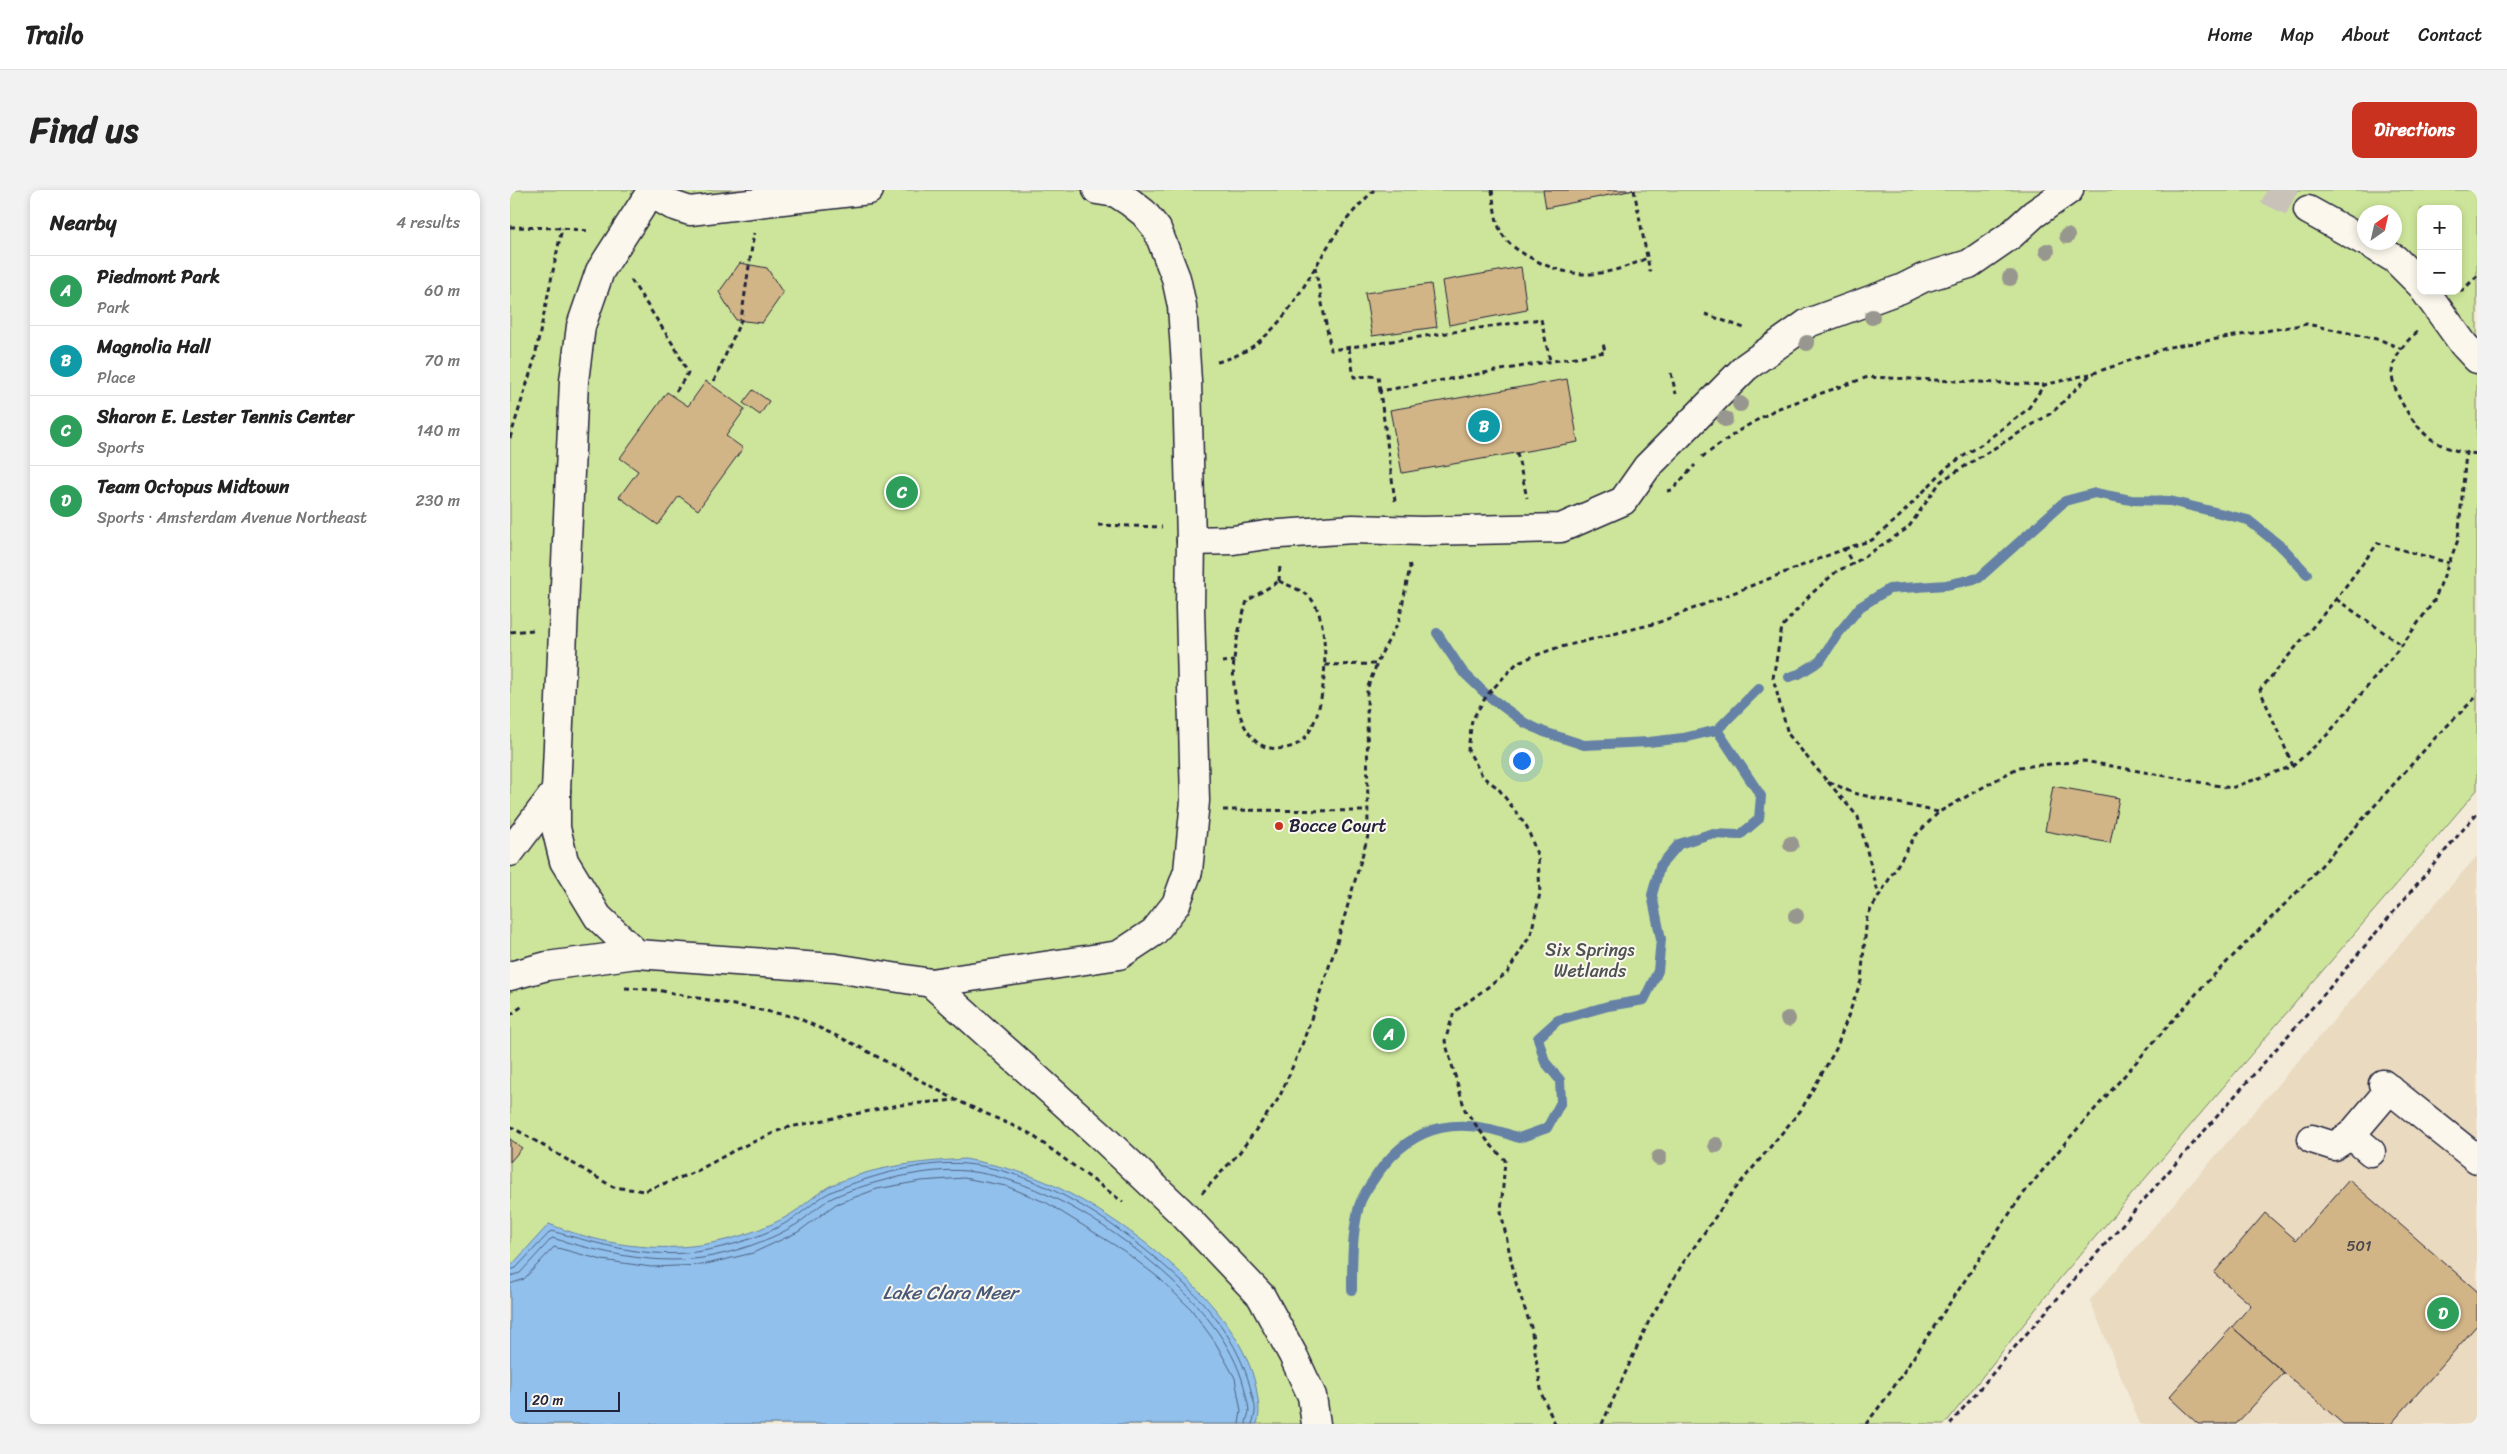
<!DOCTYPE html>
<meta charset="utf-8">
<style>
body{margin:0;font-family:Sriracha,sans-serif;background:#f2f2f2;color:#222}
.controls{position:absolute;right:15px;top:15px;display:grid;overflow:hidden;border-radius:10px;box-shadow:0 2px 8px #0003}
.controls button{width:45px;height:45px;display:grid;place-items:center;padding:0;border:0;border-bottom:1px solid #e0e0e0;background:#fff;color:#222;font:25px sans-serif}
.compass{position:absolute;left:1847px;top:15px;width:45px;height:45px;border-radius:50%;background:#fff;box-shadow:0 2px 8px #0003;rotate:34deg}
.scale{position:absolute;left:15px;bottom:12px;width:95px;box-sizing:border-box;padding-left:5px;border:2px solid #22223b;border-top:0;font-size:14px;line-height:18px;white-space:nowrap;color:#22223b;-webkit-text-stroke:4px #fbf7ec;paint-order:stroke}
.you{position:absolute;left:1011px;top:570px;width:18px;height:18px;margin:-12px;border:4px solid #fff;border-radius:50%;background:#1a73e8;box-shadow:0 0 0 8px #1a73e833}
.badge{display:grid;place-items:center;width:32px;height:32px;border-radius:50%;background:#c8321e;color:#fff;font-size:16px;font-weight:700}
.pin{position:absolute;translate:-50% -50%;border:2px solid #fff;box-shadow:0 1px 5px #0006}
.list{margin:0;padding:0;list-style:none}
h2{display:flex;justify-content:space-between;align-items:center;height:65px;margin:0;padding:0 20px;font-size:21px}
h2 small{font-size:16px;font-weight:400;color:#767676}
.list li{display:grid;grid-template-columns:32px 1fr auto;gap:15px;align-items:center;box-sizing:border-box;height:70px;padding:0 20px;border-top:1px solid #e0e0e0}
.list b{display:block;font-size:19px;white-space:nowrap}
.list p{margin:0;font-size:16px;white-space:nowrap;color:#767676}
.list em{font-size:16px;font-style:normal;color:#767676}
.map{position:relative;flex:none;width:1967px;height:1234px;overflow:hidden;border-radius:10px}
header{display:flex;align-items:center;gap:30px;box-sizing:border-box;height:70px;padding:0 25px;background:#fff;border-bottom:1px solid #e0e0e0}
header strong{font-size:24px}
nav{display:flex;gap:28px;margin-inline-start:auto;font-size:18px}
.intro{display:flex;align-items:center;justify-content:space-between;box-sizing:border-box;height:120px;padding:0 30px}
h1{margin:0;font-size:35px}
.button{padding:12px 22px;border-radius:10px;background:#c8321e;color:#fff;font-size:18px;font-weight:700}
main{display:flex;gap:30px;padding:0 30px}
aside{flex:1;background:#fff;border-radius:10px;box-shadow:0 2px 8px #0003}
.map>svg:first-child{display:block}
.built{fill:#e9dac0}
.green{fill:#cde59a;stroke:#78846a;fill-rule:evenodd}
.water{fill:#91c0ec;stroke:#6581a5}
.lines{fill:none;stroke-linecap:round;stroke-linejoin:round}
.shore{stroke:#4e6182;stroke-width:1}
.stream{stroke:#6581a5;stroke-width:10}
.building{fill:#d2b587;stroke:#22223b}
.minor-tunnel{stroke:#c9c2b9;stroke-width:28;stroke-dasharray:28 14;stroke-linecap:butt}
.minor-casing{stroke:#22223b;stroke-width:31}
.path{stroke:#22223b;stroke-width:3;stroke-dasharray:5 4;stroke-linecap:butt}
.minor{stroke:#fbf7ec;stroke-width:28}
.minor-bridge-casing{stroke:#22223b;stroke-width:31;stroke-linecap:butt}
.minor-bridge{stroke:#fbf7ec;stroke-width:28}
.tree{fill:#98978f}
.poi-dot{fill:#c8321e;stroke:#fbf7ec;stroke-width:2}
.labels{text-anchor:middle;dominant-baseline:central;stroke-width:4;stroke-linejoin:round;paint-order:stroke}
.number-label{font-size:15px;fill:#4e474e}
.poi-label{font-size:18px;fill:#22223b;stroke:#fbf7ec;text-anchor:start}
.park-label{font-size:18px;fill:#4d5353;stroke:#fbf7ec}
.water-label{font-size:19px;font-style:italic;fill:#495979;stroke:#fbf7ec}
</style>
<header>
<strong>Trailo</strong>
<nav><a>Home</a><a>Map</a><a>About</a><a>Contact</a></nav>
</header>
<div class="intro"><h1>Find us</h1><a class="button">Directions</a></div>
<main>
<aside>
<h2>Nearby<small>4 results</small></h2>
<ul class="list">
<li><span class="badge" style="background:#2e9e5b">A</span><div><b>Piedmont Park</b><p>Park</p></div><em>60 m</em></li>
<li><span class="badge" style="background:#0f9aa8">B</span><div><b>Magnolia Hall</b><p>Place</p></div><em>70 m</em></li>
<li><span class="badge" style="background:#2e9e5b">C</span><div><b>Sharon E. Lester Tennis Center</b><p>Sports</p></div><em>140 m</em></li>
<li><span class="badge" style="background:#2e9e5b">D</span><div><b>Team Octopus Midtown</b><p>Sports · Amsterdam Avenue Northeast</p></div><em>230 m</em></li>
</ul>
</aside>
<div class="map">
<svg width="1967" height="1234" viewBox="0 0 1967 1234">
<rect width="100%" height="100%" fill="#f3ead8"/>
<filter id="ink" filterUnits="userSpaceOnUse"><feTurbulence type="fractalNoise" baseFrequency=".02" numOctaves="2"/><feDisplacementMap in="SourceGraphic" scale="10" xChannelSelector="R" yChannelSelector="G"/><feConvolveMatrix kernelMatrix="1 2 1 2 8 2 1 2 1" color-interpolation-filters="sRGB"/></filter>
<g filter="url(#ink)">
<path class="built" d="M1967,666V1234H1630L1580,1110Z"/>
<path class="green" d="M0,0H1967V600L1551,1087L1435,1234H0ZM1911,19H1948V101H1911ZM1854,22H1884V52H1854Z"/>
<path class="water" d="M455,969C487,975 516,982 545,996C618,1032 729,1114 746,1197C748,1211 751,1221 747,1234H0V1077L39,1034C119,1066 201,1067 278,1026C292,1018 304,1005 318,997C361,976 409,972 455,969Z"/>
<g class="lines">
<g class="shore">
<path d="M0,1080L6,1078L41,1041C90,1054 140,1070 192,1061C223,1056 258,1045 284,1028C296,1020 309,1007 323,1001C360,986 415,970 456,974C533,981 616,1039 671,1091C704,1121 733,1160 742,1205C743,1210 746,1216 745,1222C745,1226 743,1230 742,1234"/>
<path d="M0,1086L10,1083L42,1048C91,1062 140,1075 192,1068C223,1063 260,1051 287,1034C299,1026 311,1013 324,1007C358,992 419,977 456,981C529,988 609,1041 662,1090C695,1122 727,1159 736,1205C737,1210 739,1217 739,1222C738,1226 736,1230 736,1234"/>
<path d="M0,1094L14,1089L44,1057L92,1070L141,1077L192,1075L243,1063L288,1042L326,1014L367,999L411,991L454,988L496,996L537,1013L614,1061L649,1088L681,1119L705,1152L725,1188L731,1221L729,1234"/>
</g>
<g class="stream">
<path d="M927,443L953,482L977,505L1015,533L1034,542L1074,555L1139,552L1173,548L1207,540L1249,498"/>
<path d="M1279,487L1289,484L1310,471L1327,445L1350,417L1379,399L1436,395L1469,388L1555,311L1585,303L1621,310L1660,311L1738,330L1774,359L1797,384"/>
<path d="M842,1100C842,1072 842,1043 849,1016C852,1005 862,992 868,983C905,931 953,926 1009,948L1037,938L1051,912L1050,890L1035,872L1028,848L1048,830L1098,816L1134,810L1148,781L1151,749L1142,705L1150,676L1169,654L1200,644L1230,645L1249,629L1251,606L1207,540"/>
</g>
</g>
<g class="building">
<path d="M1033,0H1124L1036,18Z"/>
<path d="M230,73L257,78L273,103L252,133L226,130L209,102Z"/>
<path d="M1011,77L1017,120L939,135L932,91Z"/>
<path d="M921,94L927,137L862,146L855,103Z"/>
<path d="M1057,189L1068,252L892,283L880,220Z"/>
<path d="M196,191L235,219L216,246L233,258L188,320L169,306L148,335L109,307L128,281L110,268L157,202L178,216Z"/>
<path d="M243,200L259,211L250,225L233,213Z"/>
<path d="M1543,596L1609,608L1600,653L1535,641Z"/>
<path d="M0,949L12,958L0,972Z"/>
<path d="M1839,990L1967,1101V1135L1881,1234H1833L1722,1137L1741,1115L1704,1083L1755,1023L1786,1050Z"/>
<path d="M1722,1137L1774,1183L1726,1234H1688L1659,1207Z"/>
</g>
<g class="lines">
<path class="minor-tunnel" d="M1757,0L1798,20"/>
<defs>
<g id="minor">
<path d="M142,0L90,81L71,136L64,191L46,601V638L54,671L88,727L127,764L325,778L421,793L593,948L670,1021L751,1106L783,1165L802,1206L806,1234"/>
<path d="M141,3L162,15L180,21L359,0"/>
<path d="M1798,20L1854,51"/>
<path d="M1857,52L1885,69L1911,95"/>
<path d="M1954,155L1967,169"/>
<path d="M681,351L723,350L756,345L843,339L912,341L1051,338L1113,311L1137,277L1236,177L1298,133L1391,99L1413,88L1459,74L1501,45L1524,24L1559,0"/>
<path d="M0,662L46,601"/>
<path d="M0,786L37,776L127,764"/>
<path d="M421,793L609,765L644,742L666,714L678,681L685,611L680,418L681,351L677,191L672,116L666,88L647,39L634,23L620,12L606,3L587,0"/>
<path d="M1873,894L1967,969"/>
<path d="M1802,949L1824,956L1841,945"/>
<path d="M1861,962L1841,945L1880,899"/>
</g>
</defs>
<use href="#minor" class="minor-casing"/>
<g class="path">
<path d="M982,0C984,13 985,30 991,42C997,54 1011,63 1023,69C1064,91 1096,87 1137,68"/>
<path d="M1124,0L1140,82"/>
<path d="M0,37L52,38L79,41"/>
<path d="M805,77L821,160L1031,129L1040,171"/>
<path d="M121,90L166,159L178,183L165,203"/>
<path d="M1951,102L1967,86"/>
<path d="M1195,124L1237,139"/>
<path d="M1907,142C1896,151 1883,167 1882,183C1882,202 1905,238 1920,248C1935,259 1950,262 1967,264"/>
<path d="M839,158L844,187L868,186L870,201"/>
<path d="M707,172C768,158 791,97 822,50C834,31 848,16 864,0"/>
<path d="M1161,183L1166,204"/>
<path d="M204,191L231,130L244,43"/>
<path d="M0,248L24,171L52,38"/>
<path d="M1007,263L1017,308"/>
<path d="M1192,267L1230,240L1266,219L1358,187L1534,195L1580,184"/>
<path d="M1157,301L1162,300L1185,275"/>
<path d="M885,311L870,201L1095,162L1093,153"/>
<path d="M588,335L652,337"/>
<path d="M1334,359L1362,350L1387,329L1437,277L1472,254L1518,219L1534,195"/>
<path d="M769,391C779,396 796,401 802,410C823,436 818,534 789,553C780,559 767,560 756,557C728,548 721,495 724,470C726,450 731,430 737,411Z"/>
<path d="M769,391L770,374"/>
<path d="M1826,409L1892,455"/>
<path d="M0,442L24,440"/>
<path d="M712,472L724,471"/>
<path d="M815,475L866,474"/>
<path d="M1783,576L1750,500L1826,409L1868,353L1939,373"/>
<path d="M1318,592L1348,627L1369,706"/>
<path d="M713,620L856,621"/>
<path d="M1428,622L1343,603L1316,590L1278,544L1263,488L1272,437L1300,405L1327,381L1343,374L1398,338L1431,291L1543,222L1581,184L1659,157L1797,134L1871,150L1892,159"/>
<path d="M115,798L147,800L286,827L346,855L446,910L519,943L613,1012"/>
<path d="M0,825L14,815"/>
<path d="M0,936L103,997L134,1001L185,982L227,959L275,938L389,915L446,910"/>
<path d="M692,1003L729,963L769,908L792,855L825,759L858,646L857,499L870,466L889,431L900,377L899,371"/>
<path d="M1045,1234L1032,1205L1021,1137L1006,1093L991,1022L995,970L979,953L955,920L935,851L944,822L997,783L1021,744L1030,703L1028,667L1017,637L988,598L973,587L958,560L962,530L977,505L1008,472L1043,459L1147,433L1334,359L1343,374"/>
<path d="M1092,1234L1138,1133L1173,1073L1222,1003L1291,920L1326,859L1351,791L1357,726L1405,646L1429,622L1509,577L1574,571L1721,598L1783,576L1817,545L1892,455L1924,411L1948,350L1956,263"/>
<path d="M1356,1234L1379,1204L1510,1008L1555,953L1694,795L1793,696L1925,548L1967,506"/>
<path d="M1440,1234L1504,1158L1816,802L1967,623"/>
</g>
<use href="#minor" class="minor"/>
<defs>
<path id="minor-bridge" d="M1915,101L1954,155"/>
</defs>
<use href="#minor-bridge" class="minor-bridge-casing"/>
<use href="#minor-bridge" class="minor-bridge"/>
</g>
<g class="tree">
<circle cx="1557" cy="46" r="8"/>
<circle cx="1537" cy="61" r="8"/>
<circle cx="1500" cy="88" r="8"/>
<circle cx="1362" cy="127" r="8"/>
<circle cx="1297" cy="153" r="8"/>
<circle cx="1230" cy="214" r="8"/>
<circle cx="1215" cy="229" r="8"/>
<circle cx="1281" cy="654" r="8"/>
<circle cx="1286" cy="726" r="8"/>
<circle cx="1278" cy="829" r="8"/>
<circle cx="1206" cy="955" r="8"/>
<circle cx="1149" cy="968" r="8"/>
</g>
</g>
<circle class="poi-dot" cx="769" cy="636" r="5"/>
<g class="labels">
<g class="number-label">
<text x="1849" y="1056">501</text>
</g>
<g class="poi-label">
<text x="779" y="636">Bocce Court</text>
</g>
<g class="park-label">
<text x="1080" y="760">Six Springs<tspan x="1080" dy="21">Wetlands</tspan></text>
</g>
<g class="water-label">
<text x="440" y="1102">Lake Clara Meer</text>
</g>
</g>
</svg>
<div class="controls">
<button>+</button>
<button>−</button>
</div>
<svg class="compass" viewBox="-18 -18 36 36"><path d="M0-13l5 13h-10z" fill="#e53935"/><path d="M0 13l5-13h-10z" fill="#767676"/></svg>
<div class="scale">20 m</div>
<div class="you"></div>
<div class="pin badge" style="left:879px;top:844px;background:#2e9e5b">A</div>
<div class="pin badge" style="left:974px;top:236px;background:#0f9aa8">B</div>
<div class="pin badge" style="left:392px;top:302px;background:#2e9e5b">C</div>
<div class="pin badge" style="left:1933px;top:1123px;background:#2e9e5b">D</div>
</div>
</main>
